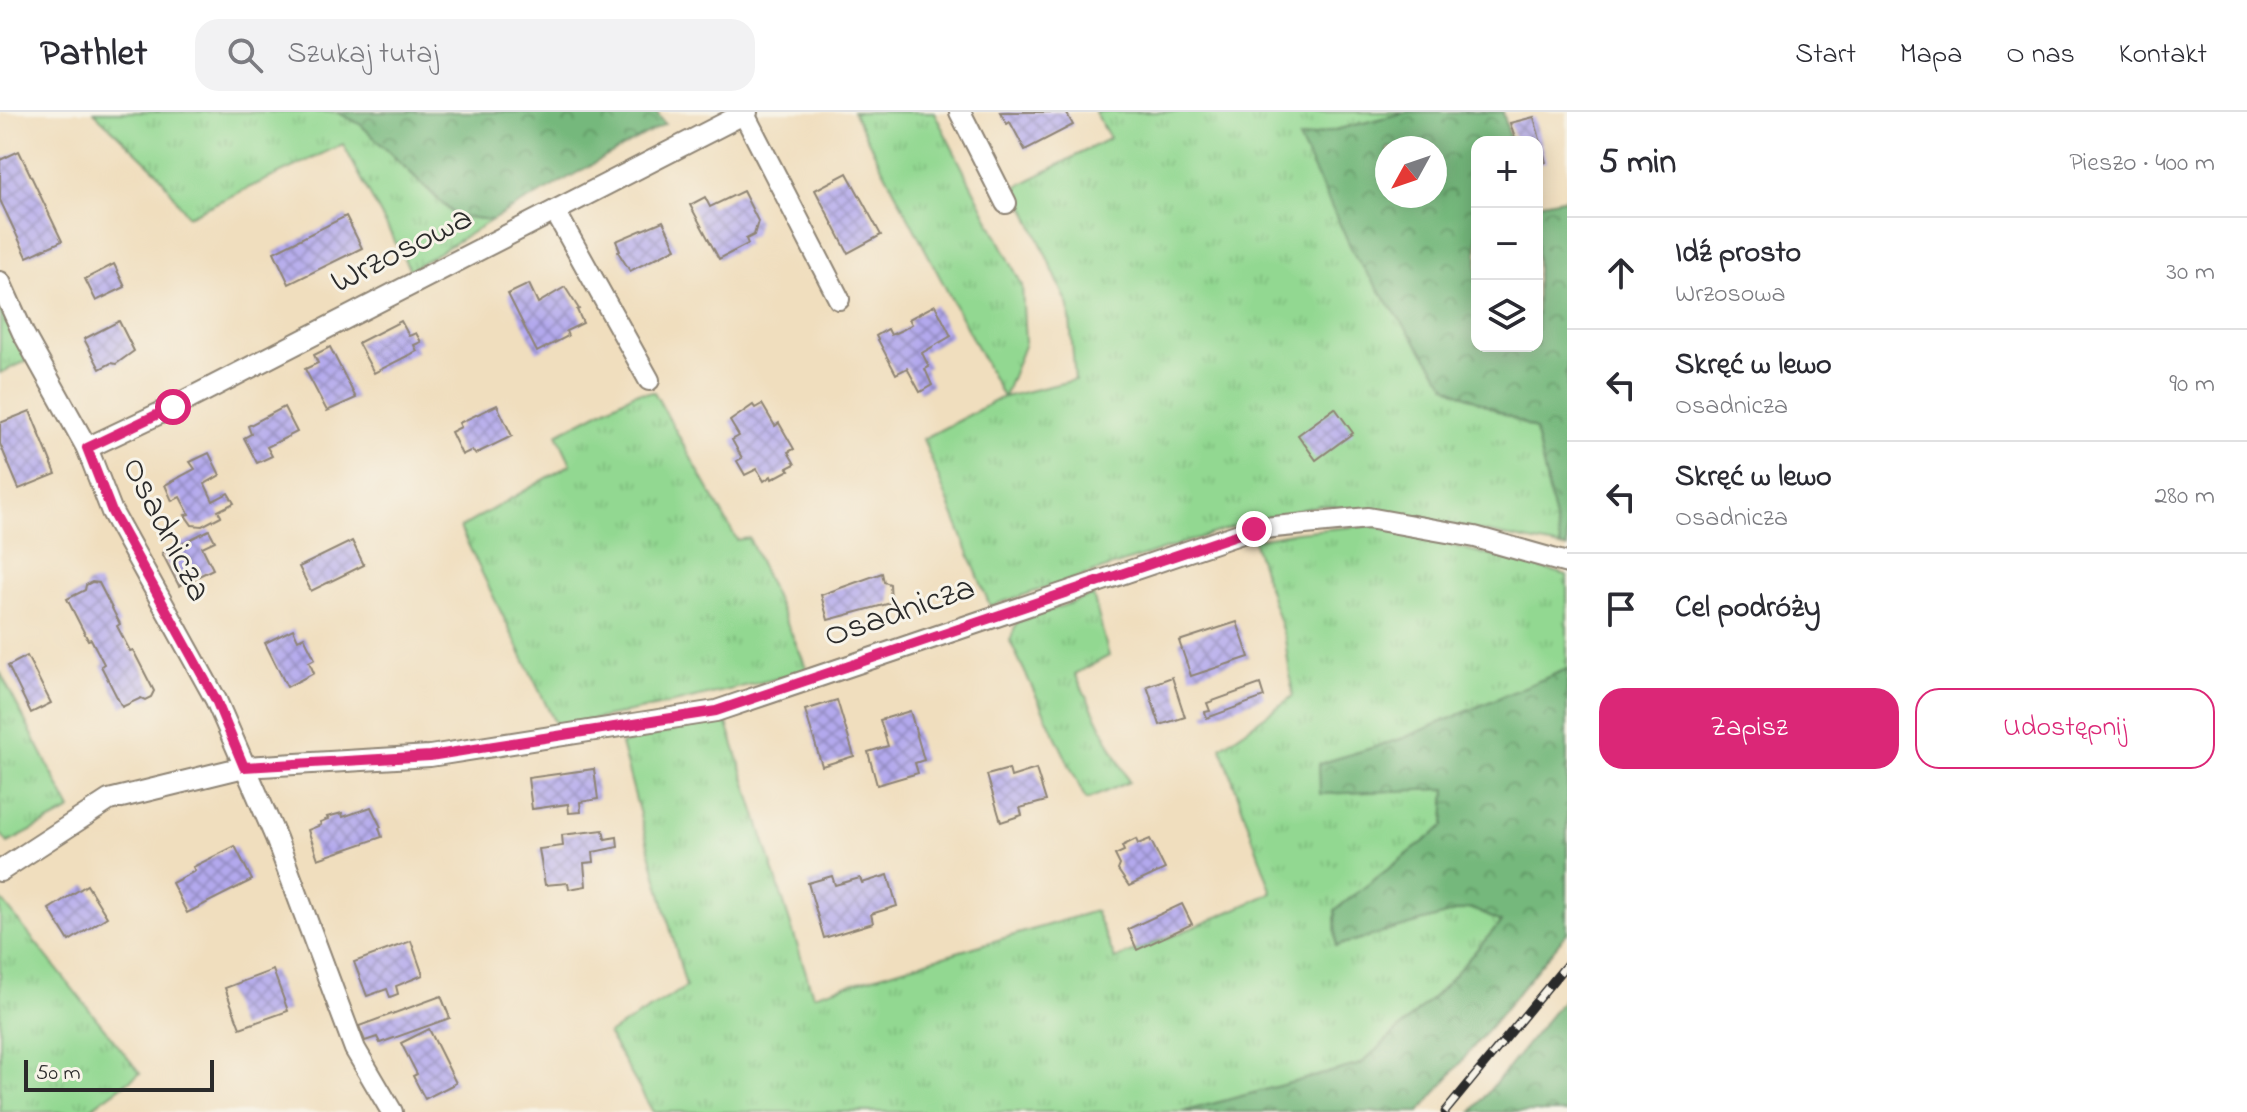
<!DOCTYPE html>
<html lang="pl">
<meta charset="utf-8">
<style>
body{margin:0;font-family:"Indie Flower",sans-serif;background:#f2f2f3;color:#2b2b33}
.controls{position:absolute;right:24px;top:24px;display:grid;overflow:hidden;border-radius:16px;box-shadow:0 4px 20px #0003}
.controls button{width:72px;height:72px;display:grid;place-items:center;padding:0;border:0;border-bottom:2px solid #e1e1e2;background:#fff;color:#2b2b33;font:40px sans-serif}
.compass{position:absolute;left:1375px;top:24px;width:72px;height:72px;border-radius:50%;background:#fff;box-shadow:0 4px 20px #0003;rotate:230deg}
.scale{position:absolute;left:24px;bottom:20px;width:190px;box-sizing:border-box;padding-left:8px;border:4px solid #2b2b2b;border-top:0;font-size:22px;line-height:28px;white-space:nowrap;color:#2b2b2b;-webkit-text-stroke:6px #f7f3e8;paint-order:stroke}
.stop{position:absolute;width:24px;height:24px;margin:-18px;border:6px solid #db2777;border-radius:50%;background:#fff}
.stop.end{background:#db2777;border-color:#fff;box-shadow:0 2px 8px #0008}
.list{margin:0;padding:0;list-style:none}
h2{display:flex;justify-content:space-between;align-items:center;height:104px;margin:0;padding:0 32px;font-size:34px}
h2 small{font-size:26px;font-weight:400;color:#7c7c81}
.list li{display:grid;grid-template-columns:52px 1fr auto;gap:24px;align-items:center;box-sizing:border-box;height:112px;padding:0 32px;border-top:2px solid #e1e1e2}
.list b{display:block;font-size:30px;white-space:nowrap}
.list p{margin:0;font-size:26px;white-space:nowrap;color:#7c7c81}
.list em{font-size:26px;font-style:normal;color:#7c7c81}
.actions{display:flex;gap:16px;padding:24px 32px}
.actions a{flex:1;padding:18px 0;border:2px solid #db2777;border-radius:24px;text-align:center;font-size:28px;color:#db2777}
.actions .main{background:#db2777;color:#fff}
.icon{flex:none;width:44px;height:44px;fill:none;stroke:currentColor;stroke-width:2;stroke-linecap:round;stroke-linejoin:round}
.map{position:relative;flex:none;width:1567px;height:1000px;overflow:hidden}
header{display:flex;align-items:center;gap:48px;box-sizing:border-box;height:112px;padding:0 40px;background:#fff;border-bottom:2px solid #e1e1e2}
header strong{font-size:38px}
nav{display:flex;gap:44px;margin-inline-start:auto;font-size:28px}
.search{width:560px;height:72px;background:#f2f2f3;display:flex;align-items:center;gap:20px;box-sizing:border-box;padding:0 28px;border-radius:24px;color:#7c7c81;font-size:30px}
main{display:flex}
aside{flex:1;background:#fff}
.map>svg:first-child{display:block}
.grass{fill:url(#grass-tufts);stroke:#5e825e;stroke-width:2}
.forest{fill:url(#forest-crowns);stroke:#507253;stroke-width:2;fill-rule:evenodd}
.building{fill:url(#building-cross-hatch)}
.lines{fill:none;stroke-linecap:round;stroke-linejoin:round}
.minor-casing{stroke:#8e8474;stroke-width:24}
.minor{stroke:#fff;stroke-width:20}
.rail-casing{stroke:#2b2b2b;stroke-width:9}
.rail{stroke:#f7f3e8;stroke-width:6;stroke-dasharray:18;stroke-linecap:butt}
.route{stroke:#db2777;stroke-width:10}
.labels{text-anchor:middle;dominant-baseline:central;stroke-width:6;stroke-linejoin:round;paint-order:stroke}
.street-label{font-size:36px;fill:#2b2b2b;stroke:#f7f3e8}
</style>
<header>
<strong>Pathlet</strong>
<div class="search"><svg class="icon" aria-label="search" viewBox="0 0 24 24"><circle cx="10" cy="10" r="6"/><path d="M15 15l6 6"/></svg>Szukaj tutaj</div>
<nav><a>Start</a><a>Mapa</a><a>O nas</a><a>Kontakt</a></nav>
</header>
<main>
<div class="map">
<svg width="1567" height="1000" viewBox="0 0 1567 1000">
<defs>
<pattern id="grass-tufts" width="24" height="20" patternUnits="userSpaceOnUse" patternTransform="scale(2)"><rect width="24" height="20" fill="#92d891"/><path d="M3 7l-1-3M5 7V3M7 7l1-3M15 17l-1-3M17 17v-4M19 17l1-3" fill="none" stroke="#7eba7d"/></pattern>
<pattern id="forest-crowns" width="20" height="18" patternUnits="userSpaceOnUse" patternTransform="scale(2)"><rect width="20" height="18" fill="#75b87b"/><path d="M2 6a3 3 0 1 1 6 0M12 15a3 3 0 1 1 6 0" fill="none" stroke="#609665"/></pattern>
<pattern id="building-cross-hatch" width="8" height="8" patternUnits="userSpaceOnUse" patternTransform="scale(2)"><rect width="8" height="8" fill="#b3a9ed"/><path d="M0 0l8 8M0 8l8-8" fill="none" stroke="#928ac0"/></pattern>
</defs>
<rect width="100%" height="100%" fill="#f7f3e8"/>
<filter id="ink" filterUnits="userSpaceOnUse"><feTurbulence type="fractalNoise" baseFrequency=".0125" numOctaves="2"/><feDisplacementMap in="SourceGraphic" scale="16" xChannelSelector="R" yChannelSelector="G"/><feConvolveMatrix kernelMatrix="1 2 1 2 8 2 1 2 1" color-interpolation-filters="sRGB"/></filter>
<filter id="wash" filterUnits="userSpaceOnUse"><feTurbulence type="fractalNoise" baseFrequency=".006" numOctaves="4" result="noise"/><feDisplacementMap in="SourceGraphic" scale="32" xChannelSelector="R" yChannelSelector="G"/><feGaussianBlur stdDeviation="1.8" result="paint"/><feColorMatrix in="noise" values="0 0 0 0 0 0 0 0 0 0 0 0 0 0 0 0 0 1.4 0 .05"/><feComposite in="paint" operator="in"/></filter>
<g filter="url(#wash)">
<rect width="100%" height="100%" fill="#f0debe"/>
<g class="grass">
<path d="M94,0H337L360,12L455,104L492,108L410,158L343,32L188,104L158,61Z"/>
<path d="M853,0H934L1022,173L1025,231L1004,285L1075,268L1069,195L1016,75L1110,26L1095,0H1407L1300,27L1448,275L1535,317L1561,435L1392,402L1320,393L1248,410L990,494L923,327L1003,285Z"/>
<path d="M0,195L27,249L0,261Z"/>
<path d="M654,280L737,428L749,426L808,559L678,590L557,615L460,416L571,352L557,322L635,281Z"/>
<path d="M1371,413L1567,463V557L1404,626L1319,652L1321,682L1446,676L1444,714L1335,798L1336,834L1470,796L1502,810L1440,879L1361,952L1182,1000H653L608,922L686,875L621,632L725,605L813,883L1095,799L1115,847L1204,811L1272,781L1221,635L1293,584L1285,527L1253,428L1296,420Z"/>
<path d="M1093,483L1109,544L1075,562L1129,670L1086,688L1010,529L1017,510Z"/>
<path d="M0,560L71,698L8,731L0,721Z"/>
<path d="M0,786L140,961L86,1000H0Z"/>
</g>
<g class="forest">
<path d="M337,0H656L665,12L492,108L456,104L360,12Z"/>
<path d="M1407,0H1503L1511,30H1477V234H1537V92L1567,86V436L1561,435L1535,317L1448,275L1355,144L1299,27ZM1387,36H1435V84H1387Z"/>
<path d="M1567,557V821L1420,1000H1182L1361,952L1440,879L1501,810L1470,796L1336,834L1335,798L1444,714L1446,677L1320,682L1319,652L1404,626Z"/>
<path d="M1567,883V1000H1472Z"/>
</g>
<g id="blocks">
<g class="building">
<path d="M1000,0H1066L1073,13L1025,38L1010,10L1007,12Z"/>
<path d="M1534,5L1546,50L1537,53V30H1516L1510,11Z"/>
<path d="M19,39L62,129L27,145L0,88V48Z"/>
<path d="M847,61L881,123L848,141L815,78Z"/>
<path d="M743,79L758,109L754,123L746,127L748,132L719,147L690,93L705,85L710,95Z"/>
<path d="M346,104L362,136L289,172L274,140Z"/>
<path d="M663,109L676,136L630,159L618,140L620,139L616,129Z"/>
<path d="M114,152L125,175L96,189L85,167Z"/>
<path d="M529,172L538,191L565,175L579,197L577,198L583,211L566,219L568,224L537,240L508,182Z"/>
<path d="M935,193L951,224L922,241L929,255L925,257L932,273L920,280L907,256L896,262L876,224L888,217L891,223L904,217L912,212L909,207Z"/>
<path d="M119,209L134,239L116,252L111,251L100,257L84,227Z"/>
<path d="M401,209L409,224L416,221L421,230L414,233L417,239L374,261L358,231Z"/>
<path d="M330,235L356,286L327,299L305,257L318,251L314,243Z"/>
<path d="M762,292L775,314L779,311L794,337L788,340L795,352L787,356L789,358L772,367L771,364L764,369L757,357L745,363L737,349L742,346L732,328L739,324L730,309L753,293L755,296Z"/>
<path d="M497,293L512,324L475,342L472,338L462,343L451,320L461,315L459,311Z"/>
<path d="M284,295L297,320L267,335L272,344L257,351L244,326L251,322L248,314Z"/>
<path d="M1335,296L1353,321L1316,348L1298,323Z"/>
<path d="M30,299L56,362L19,377L0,332V311Z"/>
<path d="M209,341L220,363L205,372L213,389L228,381L234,391L218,399L221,404L202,414L192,413L185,403L189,402L180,385L172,389L165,373L195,357L190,350Z"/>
<path d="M209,418L215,429L202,435L213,457L179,474L162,441Z"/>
<path d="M352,429L364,453L311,479L299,455Z"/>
<path d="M882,461L884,470L890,472L891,491L828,508L821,483Z"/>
<path d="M92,470L99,471L120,512L117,514L130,539L133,538L154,579L151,585L145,588L141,586L122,595L101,554L104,552L91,527L88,528L67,487L85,478L86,473Z"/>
<path d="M1237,510L1249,545L1191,564L1179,529Z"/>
<path d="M293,517L298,528L304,525L315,547L309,550L314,561L287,575L265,531Z"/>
<path d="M27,544L51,591L31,601L8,554Z"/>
<path d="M1172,565L1185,605L1160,613L1147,574Z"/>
<path d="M1260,572L1264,585L1207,606L1205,600L1210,599L1207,591Z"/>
<path d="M837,588L854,644L822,654L805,598Z"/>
<path d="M910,599L924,648L915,651L918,661L877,673L868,640L888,634L880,608Z"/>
<path d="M594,657L598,687L580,690L581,700L569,701L568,692L532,697L528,666Z"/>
<path d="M1009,657L1011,665L1036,657L1046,689L1020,696L1022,703L1001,710L987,663Z"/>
<path d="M371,695L381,715L379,716L382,725L318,747L308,718L321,713L320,710L328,707L327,705L342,701L343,705Z"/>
<path d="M603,718L605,727L617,725L618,735L593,740L594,750L584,751L586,774L569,777L568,771L545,773L539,737L563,734L562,723Z"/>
<path d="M1136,727L1138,732L1150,727L1165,757L1129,774L1118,758L1120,753L1115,743L1124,739L1122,734Z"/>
<path d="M235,734L252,768L187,801L172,771L195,759L193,755Z"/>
<path d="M888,763L897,794L871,802L873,811L824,826L808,771L832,764L835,773L860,766L862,771Z"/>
<path d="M87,773L107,805L69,829L49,797Z"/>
<path d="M1182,792L1192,812L1137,838L1128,817Z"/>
<path d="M411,829L423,863L396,874L398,882L390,885L387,877L367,884L354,850Z"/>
<path d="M273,858L288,899L240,916L225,876Z"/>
<path d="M441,884L450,906L380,931L377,925L365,929L359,914Z"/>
<path d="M429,917L456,971L425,987L413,964L417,962L401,931Z"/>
</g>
</g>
</g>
<g filter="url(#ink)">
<use href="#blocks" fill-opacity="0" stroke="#8e8474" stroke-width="2"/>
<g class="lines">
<defs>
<g id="minor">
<path d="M960,0L1006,91"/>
<path d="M744,2L839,187"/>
<path d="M555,99L649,268"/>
<path d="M0,170L23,221L87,336L112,400L216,588L276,726L355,937L392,1000"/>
<path d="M87,336L173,295L747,0"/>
<path d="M0,759L109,688L244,655L430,644L716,599L1254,417L1368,406L1475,425L1567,451"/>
</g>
</defs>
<use href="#minor" class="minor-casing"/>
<use href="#minor" class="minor"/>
<defs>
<path id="rail" d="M1445,1000L1567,852"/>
</defs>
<use href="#rail" class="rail-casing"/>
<use href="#rail" class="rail"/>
</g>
</g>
<g class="lines" filter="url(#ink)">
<path class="route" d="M173,295L87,336L112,400L216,588L244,655L430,644L716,599L1254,417"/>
</g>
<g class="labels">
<g class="street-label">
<text transform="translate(402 139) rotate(-27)">Wrzosowa</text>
<text transform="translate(165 418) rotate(63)">Osadnicza</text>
<text transform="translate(900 501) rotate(-19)">Osadnicza</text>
</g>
</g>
</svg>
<div class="controls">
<button>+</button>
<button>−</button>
<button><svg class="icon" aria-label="layers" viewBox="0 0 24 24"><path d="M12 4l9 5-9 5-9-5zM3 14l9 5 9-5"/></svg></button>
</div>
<svg class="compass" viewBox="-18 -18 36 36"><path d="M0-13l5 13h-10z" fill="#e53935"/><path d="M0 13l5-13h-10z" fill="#7c7c81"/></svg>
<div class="scale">50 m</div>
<div class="stop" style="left:173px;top:295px"></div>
<div class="stop end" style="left:1254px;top:417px"></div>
</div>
<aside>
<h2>5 min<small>Pieszo · 400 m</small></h2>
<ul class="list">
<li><svg class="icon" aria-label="ahead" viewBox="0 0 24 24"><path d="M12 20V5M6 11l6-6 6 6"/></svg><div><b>Idź prosto</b><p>Wrzosowa</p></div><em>30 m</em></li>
<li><svg class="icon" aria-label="left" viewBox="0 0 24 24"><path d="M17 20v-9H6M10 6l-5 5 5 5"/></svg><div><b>Skręć w lewo</b><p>Osadnicza</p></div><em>90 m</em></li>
<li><svg class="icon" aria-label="left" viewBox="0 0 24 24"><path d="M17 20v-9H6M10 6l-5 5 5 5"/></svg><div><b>Skręć w lewo</b><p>Osadnicza</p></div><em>280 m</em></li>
<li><svg class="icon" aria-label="arrive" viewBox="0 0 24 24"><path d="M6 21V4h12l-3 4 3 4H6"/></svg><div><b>Cel podróży</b></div></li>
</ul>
<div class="actions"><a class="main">Zapisz</a><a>Udostępnij</a></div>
</aside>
</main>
